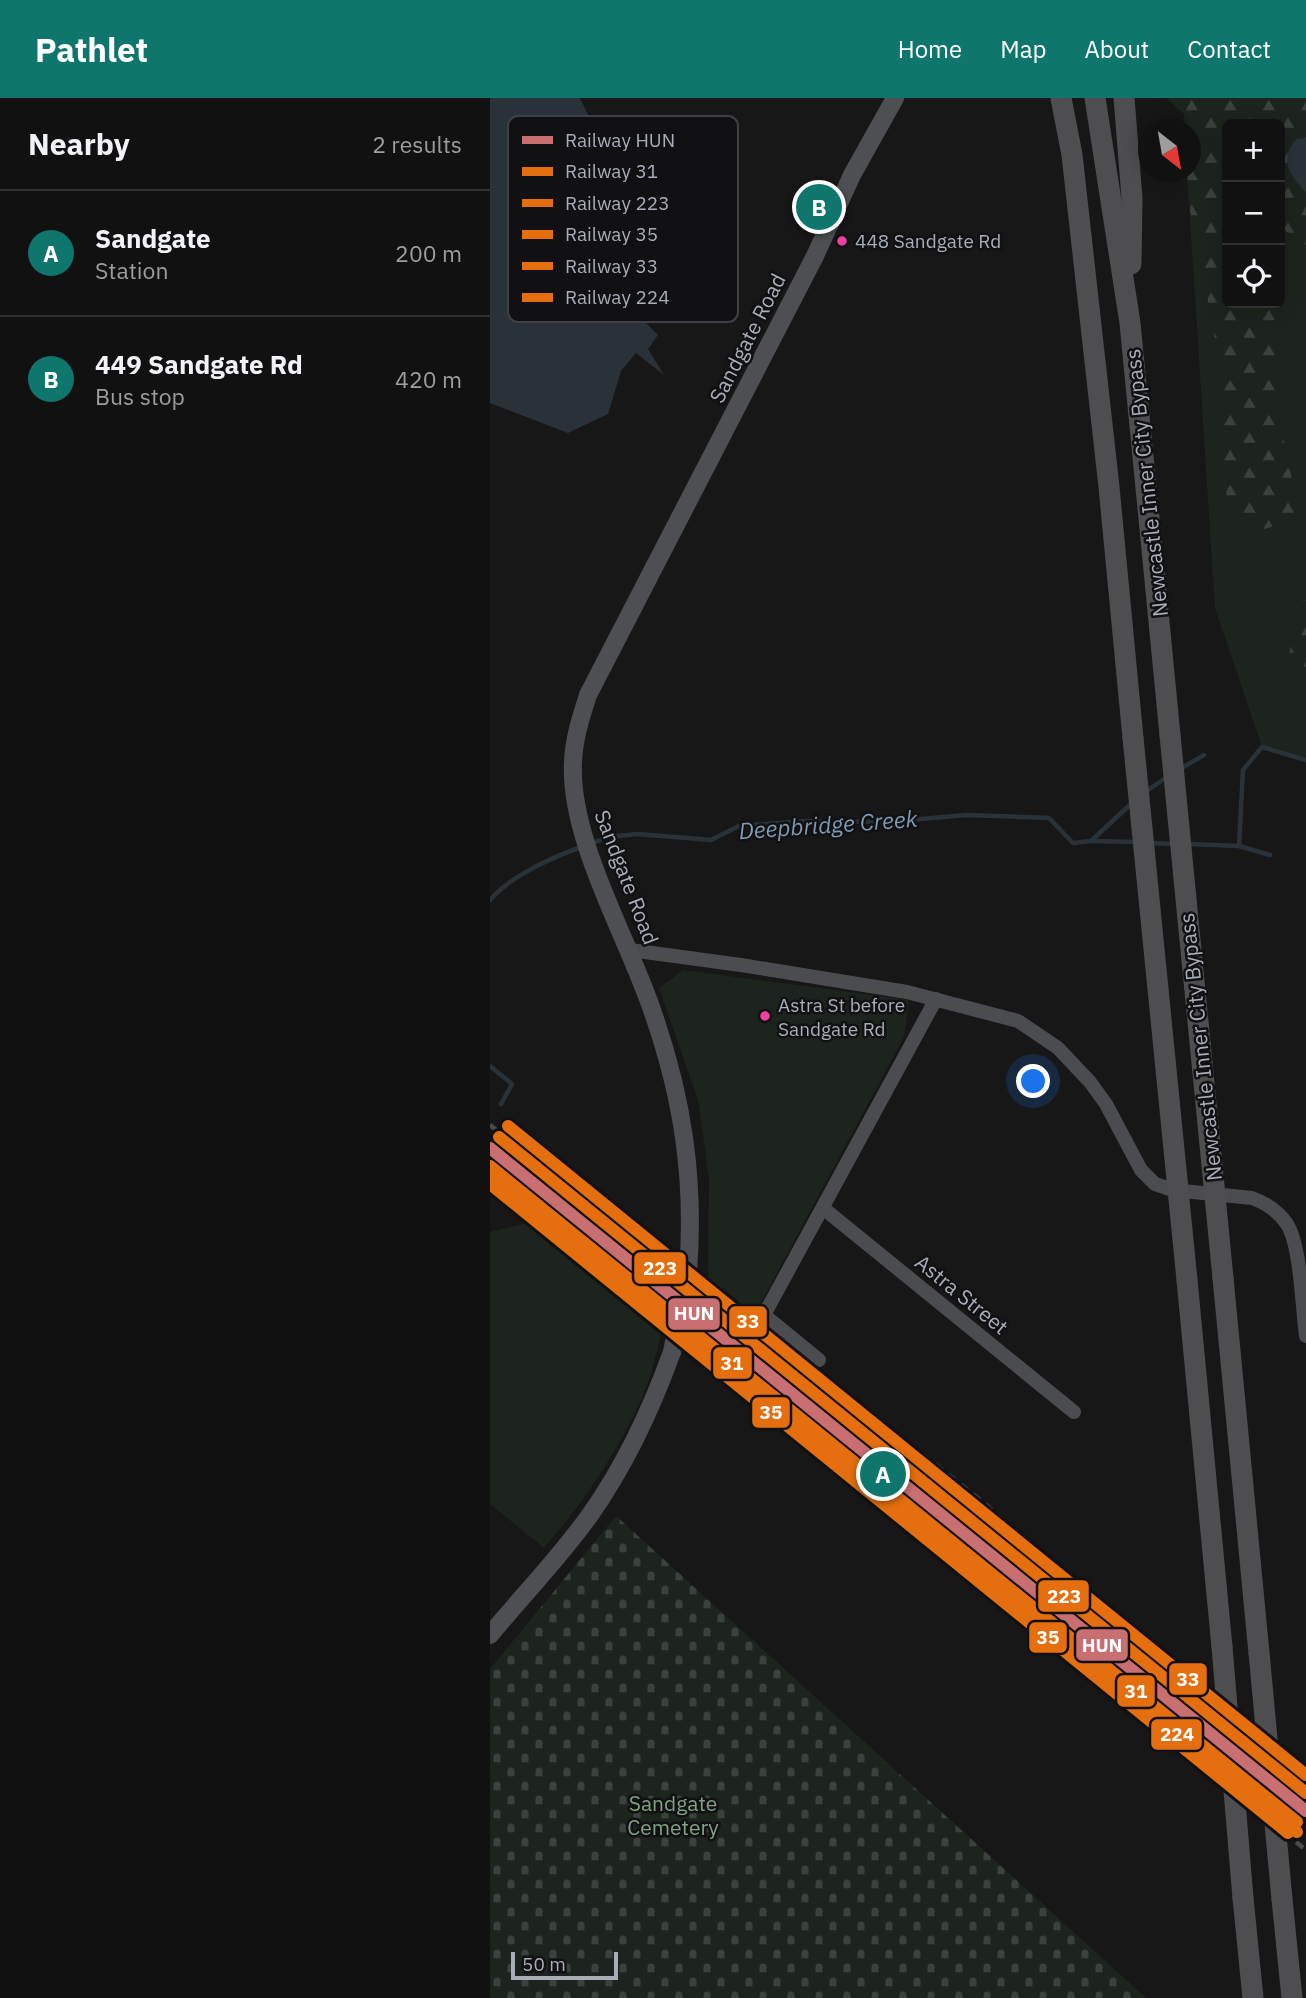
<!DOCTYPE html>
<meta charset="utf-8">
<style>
body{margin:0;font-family:"IBM Plex Sans",sans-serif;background:#1a1a1a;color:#f1f3f6}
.controls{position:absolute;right:21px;top:21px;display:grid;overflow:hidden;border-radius:10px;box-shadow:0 4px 18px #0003}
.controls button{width:63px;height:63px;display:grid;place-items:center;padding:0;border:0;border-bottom:2px solid #303131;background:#111;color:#f1f3f6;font:35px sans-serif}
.compass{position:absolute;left:648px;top:21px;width:63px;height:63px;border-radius:50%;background:#111;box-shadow:0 4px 18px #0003;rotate:149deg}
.scale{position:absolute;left:21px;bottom:18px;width:107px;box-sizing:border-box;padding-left:7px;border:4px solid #a8adb8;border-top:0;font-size:19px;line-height:24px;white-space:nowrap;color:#a8adb8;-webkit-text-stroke:5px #111113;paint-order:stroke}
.you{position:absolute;left:544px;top:984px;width:24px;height:24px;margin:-18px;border:5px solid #fff;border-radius:50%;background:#1a73e8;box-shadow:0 0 0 10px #1a73e833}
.badge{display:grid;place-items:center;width:46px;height:46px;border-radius:50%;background:#0f766e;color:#fff;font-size:23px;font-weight:700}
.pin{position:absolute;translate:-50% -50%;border:4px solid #fff;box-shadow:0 2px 7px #0006}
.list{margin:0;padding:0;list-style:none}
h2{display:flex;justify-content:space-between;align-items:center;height:91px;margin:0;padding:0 28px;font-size:30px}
h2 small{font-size:23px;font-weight:400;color:#9c9d9f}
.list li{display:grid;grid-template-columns:46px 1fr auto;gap:21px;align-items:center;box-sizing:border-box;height:126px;padding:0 28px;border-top:2px solid #303131}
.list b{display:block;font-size:26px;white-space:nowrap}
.list p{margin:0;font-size:23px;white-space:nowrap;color:#9c9d9f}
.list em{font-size:23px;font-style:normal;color:#9c9d9f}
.icon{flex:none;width:38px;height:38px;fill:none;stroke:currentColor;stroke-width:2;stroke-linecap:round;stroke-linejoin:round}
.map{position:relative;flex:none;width:816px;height:1900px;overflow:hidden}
header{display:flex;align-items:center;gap:42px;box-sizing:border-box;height:98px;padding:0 35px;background:#0f766e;color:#fff}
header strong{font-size:33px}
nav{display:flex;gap:38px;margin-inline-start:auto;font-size:24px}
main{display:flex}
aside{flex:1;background:#111}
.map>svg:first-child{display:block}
.green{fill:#1d241e;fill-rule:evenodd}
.forest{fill:url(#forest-firs)}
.cemetery{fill:url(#cemetery-stones)}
.water{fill:#2a3239}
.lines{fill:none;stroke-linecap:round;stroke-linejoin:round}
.stream{stroke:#2a3239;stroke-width:4.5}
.minor{stroke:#4b4c50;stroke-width:14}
.major{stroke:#4d4f52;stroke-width:18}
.highway{stroke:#4e4e51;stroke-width:21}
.rail{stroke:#4b4c4f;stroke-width:4.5;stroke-dasharray:9 7;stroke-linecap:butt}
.major-bridge{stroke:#4d4f52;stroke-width:18}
.highway-bridge{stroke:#4e4e51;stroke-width:21}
.rail-1-casing{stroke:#111113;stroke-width:18}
.rail-2-casing{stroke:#111113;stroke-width:18}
.rail-3-casing{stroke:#111113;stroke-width:18}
.rail-4-casing{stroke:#111113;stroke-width:18}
.rail-5-casing{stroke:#111113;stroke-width:18}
.rail-6-casing{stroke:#111113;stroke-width:18}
.rail-1{stroke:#c96f72;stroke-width:12}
.rail-2{stroke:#e56e0f;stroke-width:12}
.rail-3{stroke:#e56e0f;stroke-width:12}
.rail-4{stroke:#e56e0f;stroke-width:12}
.rail-5{stroke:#e56e0f;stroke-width:12}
.rail-6{stroke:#e56e0f;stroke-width:12}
.bus-dot{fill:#f240a1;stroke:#111113;stroke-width:2.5}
.labels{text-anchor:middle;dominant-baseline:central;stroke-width:5;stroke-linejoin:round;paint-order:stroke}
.bus-label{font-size:19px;fill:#a8adb8;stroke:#111113;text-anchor:start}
.street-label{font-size:21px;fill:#a8adb8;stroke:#111113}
.park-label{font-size:21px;fill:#7fa381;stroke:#111113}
.water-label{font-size:23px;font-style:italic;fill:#7f9bb3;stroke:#111113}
.key{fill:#111113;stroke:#3e4045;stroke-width:2}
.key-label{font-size:19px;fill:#a8adb8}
.line-badge{stroke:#111113;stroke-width:2.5}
.badge-label{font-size:19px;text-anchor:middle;font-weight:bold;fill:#fff}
</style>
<header>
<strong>Pathlet</strong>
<nav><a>Home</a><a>Map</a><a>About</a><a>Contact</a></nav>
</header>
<main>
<aside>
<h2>Nearby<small>2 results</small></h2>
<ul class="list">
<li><span class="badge">A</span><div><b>Sandgate</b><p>Station</p></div><em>200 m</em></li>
<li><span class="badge">B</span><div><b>449 Sandgate Rd</b><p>Bus stop</p></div><em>420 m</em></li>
</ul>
</aside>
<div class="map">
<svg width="816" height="1900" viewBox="0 0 816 1900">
<defs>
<pattern id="forest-firs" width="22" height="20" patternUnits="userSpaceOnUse" patternTransform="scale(1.75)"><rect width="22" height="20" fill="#1d241e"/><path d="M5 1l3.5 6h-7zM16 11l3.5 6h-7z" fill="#3b413d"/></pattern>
<pattern id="cemetery-stones" width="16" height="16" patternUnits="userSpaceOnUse" patternTransform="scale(1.75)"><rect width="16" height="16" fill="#1d241e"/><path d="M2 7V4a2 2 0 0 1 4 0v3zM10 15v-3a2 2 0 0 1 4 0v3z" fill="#3b413d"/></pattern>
</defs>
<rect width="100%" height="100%" fill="#171717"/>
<g class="green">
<path d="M816,0V662L772,649L725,510L697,74H701V32L695,31ZM737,26H790V205H737Z"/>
<path d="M193,872L419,902L414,939L265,1216L218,1192L219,1080L208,1002L169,890Z"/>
<path d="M37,1125L171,1237C165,1258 161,1281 152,1300C127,1355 93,1405 54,1450L0,1406V1134Z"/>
</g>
<g class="forest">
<path d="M676,0H816V147L790,129V26H737V119L729,140L737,155V205H784L786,304L810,421L767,433L738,416L724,234L700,112L697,74H701V32L695,31L694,16Z"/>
<path d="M809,502H816V569L798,563Z"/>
</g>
<path class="cemetery" d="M126,1418L656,1900H0V1571Z"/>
<g class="water">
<path d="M0,0H90L104,29L110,89L97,111L114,131L147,216L168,237L158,251L174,277L146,255L131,273L118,316L78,335L0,305Z"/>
<path d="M808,40L816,41V94C799,78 788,58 808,40Z"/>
</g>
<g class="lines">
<g class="stream">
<path d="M690,671L714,657"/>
<path d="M655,694L677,679"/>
<path d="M643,704L601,743L647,744"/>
<path d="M659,745L685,746"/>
<path d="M100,746L119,739L147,736L221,742L249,728L315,723L395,724L477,717L559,720L583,745L601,743"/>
<path d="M698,746L749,748L753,672L772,649L816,662"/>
<path d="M749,748L780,757"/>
<path d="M0,802C19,779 64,758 92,749"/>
<path d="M0,968L22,986L11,1006"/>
</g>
<g class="minor">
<path d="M140,852L251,867L417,894L528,923L568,950L600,984L616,1006L651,1072L665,1086L683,1092L762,1100C776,1105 788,1113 797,1126C811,1148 812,1210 816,1238"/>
<path d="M333,1110L584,1314"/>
<path d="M329,1262L274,1217L446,901"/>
</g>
<g class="major">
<path d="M198,1174C205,1081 193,1000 162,912C137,838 79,741 83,664C84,640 91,619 98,597L325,158L362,77L405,0"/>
<path d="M0,1537C33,1497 70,1459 100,1417C136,1366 161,1312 182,1254"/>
</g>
<g class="highway">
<path d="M571,0L582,57L619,389L643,640"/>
<path d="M605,0L640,225L680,637"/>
<path d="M634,0L642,100L641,166"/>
<path d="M733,1180L769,1555"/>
<path d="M697,1182L732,1549"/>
<path d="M753,1800L763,1900"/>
<path d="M792,1801L802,1900"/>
</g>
<g class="rail">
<path d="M0,1027L243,1222L441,1363L494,1405L681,1577L816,1689"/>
<path d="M0,1087L311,1346L816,1752"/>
</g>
<path class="major-bridge" d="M182,1254L198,1174"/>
<g class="highway-bridge">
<path d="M680,637L733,1180"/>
<path d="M643,640L697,1182"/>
<path d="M732,1549L753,1800"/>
<path d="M769,1555L792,1801"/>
</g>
<defs>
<path id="rail-1" d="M0,1050L816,1713"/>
<path id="rail-2" d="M0,1068L807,1724"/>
<path id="rail-3" d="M9,1039L816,1695"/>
<path id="rail-4" d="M0,1086L798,1735"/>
<path id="rail-5" d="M18,1028L816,1677"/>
<path id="rail-6" d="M0,1079L807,1734"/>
</defs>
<use href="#rail-1" class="rail-1-casing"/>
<use href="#rail-2" class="rail-2-casing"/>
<use href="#rail-3" class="rail-3-casing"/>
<use href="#rail-4" class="rail-4-casing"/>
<use href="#rail-5" class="rail-5-casing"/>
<use href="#rail-6" class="rail-6-casing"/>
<use href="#rail-1" class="rail-1"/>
<use href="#rail-2" class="rail-2"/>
<use href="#rail-3" class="rail-3"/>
<use href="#rail-4" class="rail-4"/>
<use href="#rail-5" class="rail-5"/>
<use href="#rail-6" class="rail-6"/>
</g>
<g class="bus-dot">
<circle cx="352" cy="143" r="6"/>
<circle cx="275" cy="918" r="6"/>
</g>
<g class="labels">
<g class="bus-label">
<text x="365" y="143">448 Sandgate Rd</text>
<text x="288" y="907">Astra St before<tspan x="288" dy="24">Sandgate Rd</tspan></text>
</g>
<g class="street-label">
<text transform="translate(257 240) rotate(-63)">Sandgate Road</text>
<text transform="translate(656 385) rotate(-96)">Newcastle Inner City Bypass</text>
<text transform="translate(137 779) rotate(69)">Sandgate Road</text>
<text transform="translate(710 949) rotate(-96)">Newcastle Inner City Bypass</text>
<text transform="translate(472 1196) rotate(39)">Astra Street</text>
</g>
<g class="park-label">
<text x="183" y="1705">Sandgate<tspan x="183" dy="24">Cemetery</tspan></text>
</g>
<g class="water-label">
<text transform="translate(338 726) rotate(-4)">Deepbridge Creek</text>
</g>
</g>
<rect x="18" y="18" width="230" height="206" rx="10" class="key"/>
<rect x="32" y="38" width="31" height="8" fill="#c96f72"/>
<rect x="32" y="69" width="31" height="9" fill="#e56e0f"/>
<rect x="32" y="101" width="31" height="8" fill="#e56e0f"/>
<rect x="32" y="132" width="31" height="9" fill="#e56e0f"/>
<rect x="32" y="164" width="31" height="8" fill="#e56e0f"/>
<rect x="32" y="195" width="31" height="9" fill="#e56e0f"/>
<g class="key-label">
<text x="75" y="49">Railway HUN</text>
<text x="75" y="80">Railway 31</text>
<text x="75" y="112">Railway 223</text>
<text x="75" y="143">Railway 35</text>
<text x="75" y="175">Railway 33</text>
<text x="75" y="206">Railway 224</text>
</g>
<g class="line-badge">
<rect x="143" y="1153" width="54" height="34" rx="7" fill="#e56e0f"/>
<rect x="177" y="1199" width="54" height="34" rx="7" fill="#c96f72"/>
<rect x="238" y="1207" width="40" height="33" rx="7" fill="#e56e0f"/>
<rect x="222" y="1248" width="41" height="34" rx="7" fill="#e56e0f"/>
<rect x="261" y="1298" width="40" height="33" rx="7" fill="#e56e0f"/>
<rect x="547" y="1481" width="53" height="34" rx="7" fill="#e56e0f"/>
<rect x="538" y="1523" width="40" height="33" rx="7" fill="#e56e0f"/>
<rect x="585" y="1530" width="54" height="34" rx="7" fill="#c96f72"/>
<rect x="678" y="1564" width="40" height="34" rx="7" fill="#e56e0f"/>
<rect x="626" y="1576" width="40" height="34" rx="7" fill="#e56e0f"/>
<rect x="660" y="1620" width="53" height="33" rx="7" fill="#e56e0f"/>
</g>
<g class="badge-label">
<text x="170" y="1177">223</text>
<text x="204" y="1222">HUN</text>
<text x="258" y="1230">33</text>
<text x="242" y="1272">31</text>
<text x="281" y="1321">35</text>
<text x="574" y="1505">223</text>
<text x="558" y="1546">35</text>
<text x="612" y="1554">HUN</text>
<text x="698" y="1588">33</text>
<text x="646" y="1600">31</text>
<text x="687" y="1643">224</text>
</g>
</svg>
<div class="controls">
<button>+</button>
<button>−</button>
<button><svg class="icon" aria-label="locate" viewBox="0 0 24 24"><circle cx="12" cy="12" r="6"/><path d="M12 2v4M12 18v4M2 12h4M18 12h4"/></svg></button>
</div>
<svg class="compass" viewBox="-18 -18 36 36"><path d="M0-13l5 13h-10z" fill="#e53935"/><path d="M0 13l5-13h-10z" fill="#9c9d9f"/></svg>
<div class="scale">50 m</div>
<div class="you"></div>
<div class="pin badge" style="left:393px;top:1376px">A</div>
<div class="pin badge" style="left:329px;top:109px">B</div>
</div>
</main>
